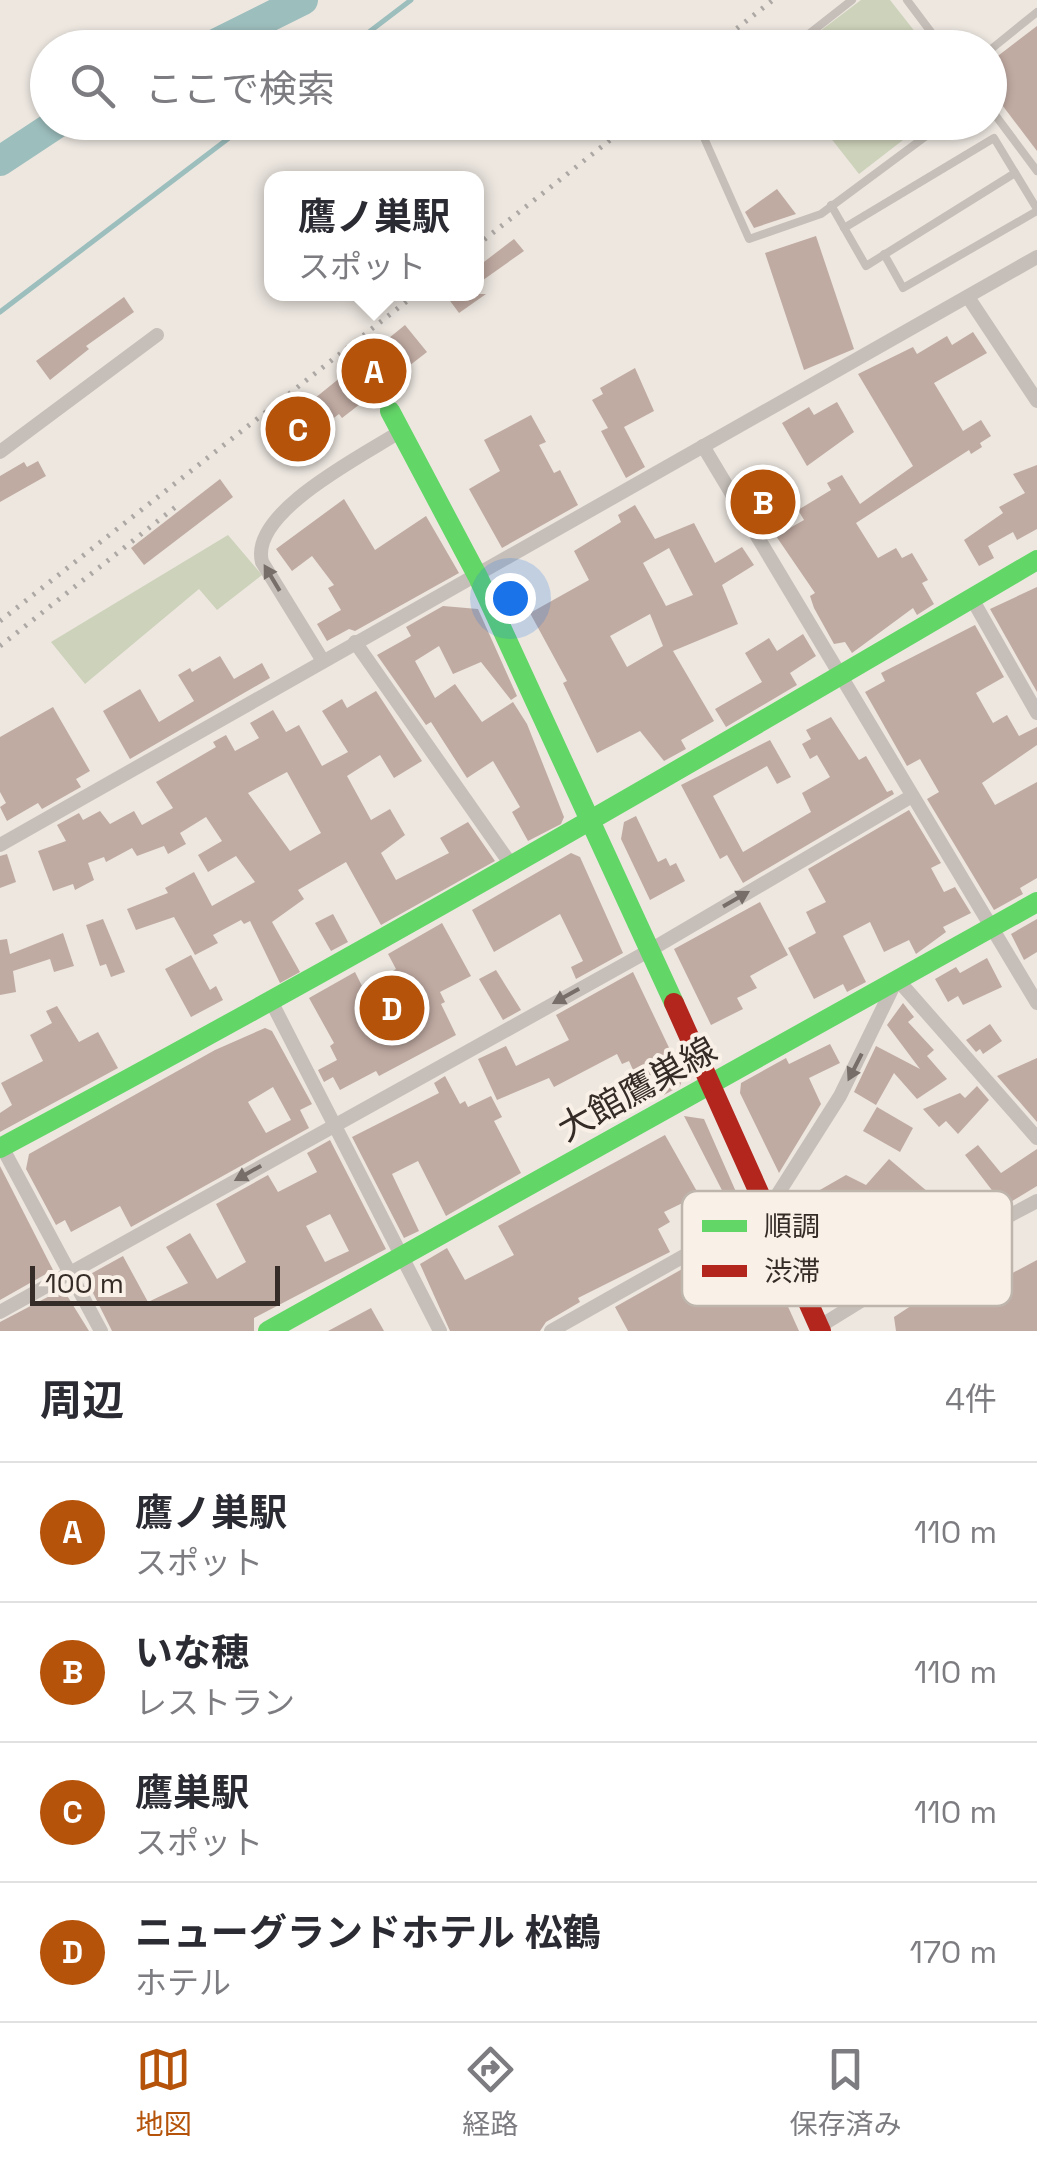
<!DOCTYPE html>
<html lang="ja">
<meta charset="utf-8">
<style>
body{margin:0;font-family:"Space Grotesk","Noto Sans JP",sans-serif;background:#f2f2f3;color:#2b2b33}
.scale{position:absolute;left:30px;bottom:25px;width:250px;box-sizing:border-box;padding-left:10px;border:5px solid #362c27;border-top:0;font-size:28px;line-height:35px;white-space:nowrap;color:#362c27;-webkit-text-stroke:8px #f9f1e7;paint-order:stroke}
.you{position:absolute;left:510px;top:598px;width:35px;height:35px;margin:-25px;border:8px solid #fff;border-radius:50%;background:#1a73e8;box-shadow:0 0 0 15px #1a73e833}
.badge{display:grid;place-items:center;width:65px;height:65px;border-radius:50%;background:#b45309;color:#fff;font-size:32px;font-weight:700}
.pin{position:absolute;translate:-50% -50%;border:5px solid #fff;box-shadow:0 2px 10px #0006}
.popup{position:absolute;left:264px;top:171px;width:220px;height:130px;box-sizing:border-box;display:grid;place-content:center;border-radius:20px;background:#fff;filter:drop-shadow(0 2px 8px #0005);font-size:32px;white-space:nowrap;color:#7c7c81}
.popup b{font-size:38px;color:#2b2b33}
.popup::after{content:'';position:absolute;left:50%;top:100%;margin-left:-20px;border:20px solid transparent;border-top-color:#fff}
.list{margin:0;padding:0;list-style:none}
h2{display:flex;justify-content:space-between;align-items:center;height:130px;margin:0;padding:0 40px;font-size:42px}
h2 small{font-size:32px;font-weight:400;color:#7c7c81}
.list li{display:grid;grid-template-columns:65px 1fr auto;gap:30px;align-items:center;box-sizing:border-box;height:140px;padding:0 40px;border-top:2px solid #e1e1e2}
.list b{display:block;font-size:38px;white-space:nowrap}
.list p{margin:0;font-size:32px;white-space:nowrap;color:#7c7c81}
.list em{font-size:32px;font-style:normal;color:#7c7c81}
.icon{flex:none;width:55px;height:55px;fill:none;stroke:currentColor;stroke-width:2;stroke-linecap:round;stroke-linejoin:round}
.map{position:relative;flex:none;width:1037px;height:1331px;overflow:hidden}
.search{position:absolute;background:#fff;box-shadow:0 2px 8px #0004;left:30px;right:30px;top:30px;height:110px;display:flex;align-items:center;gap:25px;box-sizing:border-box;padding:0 35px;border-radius:55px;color:#7c7c81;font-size:38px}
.sheet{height:690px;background:#fff}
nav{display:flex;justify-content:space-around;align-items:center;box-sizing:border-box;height:140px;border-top:2px solid #e1e1e2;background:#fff;font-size:28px;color:#7c7c81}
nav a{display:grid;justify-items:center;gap:5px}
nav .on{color:#b45309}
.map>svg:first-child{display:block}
.green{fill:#cdd2ba}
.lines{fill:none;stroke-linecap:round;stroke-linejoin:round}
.stream{stroke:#9cbebd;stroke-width:5}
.river{stroke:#9cbebd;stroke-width:30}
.building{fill:#c0aba2;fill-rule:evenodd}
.lane{stroke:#c6bfb9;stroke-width:8}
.street{stroke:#c6bfb9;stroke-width:14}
.fast{stroke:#63d668;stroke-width:20}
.jam{stroke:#b3261e;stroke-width:20}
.rail{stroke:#ada8a4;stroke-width:5;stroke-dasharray:2.5 8;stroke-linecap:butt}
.oneway{fill:#776e69}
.labels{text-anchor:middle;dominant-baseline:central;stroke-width:8;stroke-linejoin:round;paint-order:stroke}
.street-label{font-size:35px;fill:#362c27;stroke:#f9f1e7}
.key{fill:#f9f1e7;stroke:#beb6ad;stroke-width:2.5}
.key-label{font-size:28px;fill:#362c27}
</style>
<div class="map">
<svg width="1037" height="1331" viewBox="0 0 1037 1331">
<rect width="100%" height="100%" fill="#ede7e0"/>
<g class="green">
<path d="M861,0H890L927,47H799Z"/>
<path d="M819,123H925L859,174Z"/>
<path d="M228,535L262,575L217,610L199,589L85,684L51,642Z"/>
</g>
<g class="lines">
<g class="stream">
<path d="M348,48L411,0"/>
<path d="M0,312L250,122"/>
</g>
<g class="river">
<path d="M207,48L303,0"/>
<path d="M0,161L59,122"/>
</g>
</g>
<g class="building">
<path d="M1037,26V151L990,89V62Z"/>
<path d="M777,189L796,214L754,228L745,212Z"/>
<path d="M816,236L854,349L804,370L765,253Z"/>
<path d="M514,239L524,251L476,285V268Z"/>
<path d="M445,294H486L459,313Z"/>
<path d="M124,297L134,312L86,346L89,349L50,380L36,361Z"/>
<path d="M405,325L427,352L342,418L339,414L287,453L272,433Z"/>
<path d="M973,332L987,353L934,383L963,431L981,420L991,436L980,443L982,447L971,454L969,450L856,523L878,558L896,548L902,558L912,553L928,580L922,583L934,604L917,615L913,608L852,653L845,642L834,644L814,608L810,596L815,593L776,536L804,520L798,510L831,490L827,483L842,475L860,504L913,466L858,374L913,347L917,354L947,336L952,345Z"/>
<path d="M635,368L654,411L624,427L645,467L626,478L601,431L608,428L592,400L603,394L600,388Z"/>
<path d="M837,402L854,432L807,466L782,423L809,407L814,415Z"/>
<path d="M531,415L546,442L539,445L554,473L560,470L578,505L502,548L469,489L500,471L484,440Z"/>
<path d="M38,461L46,476L0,502V476L24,462L27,467Z"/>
<path d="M1037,465V529L1017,540L1013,532L988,546L994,558L979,566L964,540L1003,513L999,507L1025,493L1013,474Z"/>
<path d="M220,479L233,497L144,565L131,548Z"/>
<path d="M782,482L791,497L758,517L749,503Z"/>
<path d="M344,499L375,550L426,516L459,573L355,631L349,629L327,641L317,624L341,610L328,588L334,585L312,556L292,571L276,549Z"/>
<path d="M635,505L655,539L694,523L715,563L742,547L754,565L722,585L738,624L673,651L714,721L681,740L686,749L664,761L640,731L597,753L563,683L567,681L530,613L589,580L574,551L621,522L618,515ZM669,548L693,595L666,606L643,563ZM650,614L663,646L627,667L610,636Z"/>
<path d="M1037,587V692L990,609Z"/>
<path d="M443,606L478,609L517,696L511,700L481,662L453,674L439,646L415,661L435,698L455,684L482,722L513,702L527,724L564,817L561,824L528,841L512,812L520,807L493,761L467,778L431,722L426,725L377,655L411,636L406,627Z"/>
<path d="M975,625L1004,677L976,693L993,723L1007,715L1019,736L1037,727V745L982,783L995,805L1037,782V878L1020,888L1023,894L994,910L927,799L939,792L920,759L907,766L865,692L885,681L881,673Z"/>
<path d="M803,634L816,656L790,673L797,685L726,727L715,709L762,682L745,653L769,638L777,651Z"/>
<path d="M220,656L234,679L262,663L270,678L130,759L103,711L140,689L159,722L194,701L178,675L190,668L192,672Z"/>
<path d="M376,691L422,761L394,778L380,755L347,776L371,820L390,809L405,835L381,853L396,880L449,853L440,838L468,822L495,861L381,925L346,862L298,890L304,899L272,922L300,972L280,983L250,921L244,924L241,920L213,935L218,943L195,955L174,917L136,930L127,909L168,893L165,888L194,872L212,906L255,882L236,856L208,872L198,855L222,841L206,817L180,833L186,844L168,854L164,846L137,856L132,848L106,862L104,857L88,863L94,880L75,890L73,884L53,891L38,851L66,841L57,825L79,813L83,820L100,811L110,824L134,811L142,825L173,808L156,782L216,747L213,742L226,735L235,751L259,738L250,723L273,710L286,732L299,725L322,766L348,752L322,711L342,699L347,708ZM287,772L321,833L290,851L248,793Z"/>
<path d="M53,707L90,771L76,779L81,787L42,809L38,803L7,821L0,807L6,803L0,792V737Z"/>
<path d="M831,717L859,760L866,756L887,792L892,790L894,794L743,883L727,855L720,859L681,785L770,740L791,777L777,784L767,766L713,796L743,852L811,812L802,793L830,777L817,755L810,759L802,744L811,739L806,730Z"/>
<path d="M909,810L941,863L931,868L944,892L955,887L971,913L943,927L946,932L916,954L909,940L884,952L870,922L843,936L866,982L847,992L843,984L814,999L788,948L816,933L806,912L826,902L808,869Z"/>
<path d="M636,816L658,862L666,858L670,866L676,863L685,881L650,900L621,839L624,822Z"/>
<path d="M571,853L580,857L623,953L576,979L571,967L583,961L560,914L494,952L472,910Z"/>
<path d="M7,854L16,882L0,888V856Z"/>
<path d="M760,902L788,955L750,976L757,988L737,998L743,1009L711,1025L674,949Z"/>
<path d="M333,914L348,942L331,951L315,923Z"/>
<path d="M103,919L125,972L111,977L106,964L100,966L86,925Z"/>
<path d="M1037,919V952L1024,960L1011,934Z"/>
<path d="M442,923L471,976L440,992L445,1002L441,1004L456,1035L379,1076L376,1071L340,1090L333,1077L324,1082L318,1070L337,1060L330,1046L334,1043L309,998L355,972L363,988L396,969L388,954Z"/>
<path d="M63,933L74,966L54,972L50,959L13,971L16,992L0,995V940L7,939L10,954Z"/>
<path d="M191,955L210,990L216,986L223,1000L191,1017L165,969Z"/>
<path d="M987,958L1002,987L963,1005L958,996L948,1002L935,979L956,967L960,973Z"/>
<path d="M496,970L521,1010L503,1020L479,979Z"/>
<path d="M633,972L683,1077L680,1086L664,1095L654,1074L638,1081L629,1061L622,1064L617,1054L554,1087L549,1078L497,1100L478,1059L506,1046L516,1066L569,1040L556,1015Z"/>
<path d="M903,1003L914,1017L908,1022L934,1050L927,1056L947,1079L917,1099L894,1073L876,1105L854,1092L876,1046L920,1069L887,1025Z"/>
<path d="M57,1006L79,1042L98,1032L118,1068L0,1132V1113L12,1105L1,1083L43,1061L30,1035L52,1023L46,1011Z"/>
<path d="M990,1024L1002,1041L983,1054L980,1049L976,1052L966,1040Z"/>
<path d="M265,1028L272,1031L312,1104L300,1110L309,1128L131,1227L120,1206L71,1232L65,1220L56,1225L26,1169L29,1154L215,1050ZM273,1087L291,1120L266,1133L248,1102Z"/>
<path d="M830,1044L840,1063L809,1078L821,1104L779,1173L740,1093L741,1083L786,1058L789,1064Z"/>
<path d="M1037,1058V1122L997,1076Z"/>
<path d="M445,1076L460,1104L465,1101L468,1107L491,1096L502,1117L494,1121L521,1173L446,1216L418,1161L392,1174L419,1231L404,1238L352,1137L439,1093L434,1083Z"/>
<path d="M977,1086L989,1100L958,1134L946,1121L939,1127L923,1109L960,1093L965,1098Z"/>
<path d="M877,1107L913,1128L900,1152L863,1131Z"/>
<path d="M684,1116L704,1119L744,1210L715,1226L709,1214L729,1204Z"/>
<path d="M665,1135L699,1195L664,1212L670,1222L658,1229L670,1252L578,1298L580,1302L546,1322L540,1331H450L420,1264L447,1248L465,1280L514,1255L498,1226Z"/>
<path d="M330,1140L386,1249L254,1318V1331H112L85,1277L123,1256L148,1302L188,1283L166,1247L190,1233L217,1279L246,1262L216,1204L268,1175L278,1192L317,1172L307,1153ZM330,1214L349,1251L325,1262L306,1226Z"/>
<path d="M978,1145L1001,1173L1037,1149V1186L1004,1206L965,1155Z"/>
<path d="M889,1159L928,1192L948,1236L912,1256L889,1208L817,1249L792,1206L846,1175L866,1185Z"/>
<path d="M0,1166L53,1270L0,1300Z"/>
<path d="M753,1229L799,1331H628L615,1307Z"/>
<path d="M1037,1260V1331H896L894,1317L978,1262L990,1285Z"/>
<path d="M63,1289L89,1331H0V1322Z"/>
<path d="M371,1308L384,1331H328Z"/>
</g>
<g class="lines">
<g class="lane">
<path d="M907,0L943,48"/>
<path d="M791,48L852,0"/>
<path d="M990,50L1037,12"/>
<path d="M990,108L1037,171"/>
<path d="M697,122L749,239L821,214L945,122"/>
<path d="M831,205L866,266L1015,173"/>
<path d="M844,228L994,138L1037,209"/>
<path d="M884,254L903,288L1037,211"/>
</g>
<g class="street">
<path d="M968,297L1037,401"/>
<path d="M703,446L1037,1003"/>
<path d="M0,452L157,335"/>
<path d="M971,597L1037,713"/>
<path d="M355,642L512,866"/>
<path d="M323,661L262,562C249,512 364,455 401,431"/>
<path d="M0,845L1037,257"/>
<path d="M272,1003L440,1331"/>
<path d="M2,1147L101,1331"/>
<path d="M0,1312L652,949L912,796"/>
<path d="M817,1328L937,1254L1037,1201"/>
<path d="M551,1331L769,1208L840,1096L897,979L1037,1138"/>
</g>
<g class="fast">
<path d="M390,411L478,577L674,1003"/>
<path d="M0,1148C351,961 694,762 1037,560"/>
<path d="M268,1331L1037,902"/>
</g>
<path class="jam" d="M674,1003L821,1331"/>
<g class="rail">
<path d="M712,48L773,0"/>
<path d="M476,246L633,122"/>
<path d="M0,621L416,294"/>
<path d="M0,646L178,505"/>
</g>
</g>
<defs><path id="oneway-solid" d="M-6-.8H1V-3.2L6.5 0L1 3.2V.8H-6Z" transform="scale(2.5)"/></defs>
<g class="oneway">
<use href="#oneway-solid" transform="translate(272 578) rotate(-121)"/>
<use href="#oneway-solid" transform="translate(736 899) rotate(-30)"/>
<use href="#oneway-solid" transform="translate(566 996) rotate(151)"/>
<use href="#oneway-solid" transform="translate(855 1067) rotate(117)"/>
<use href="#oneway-solid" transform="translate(248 1173) rotate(151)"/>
</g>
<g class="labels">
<g class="street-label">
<text transform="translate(637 1089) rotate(-29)">大館鷹巣線</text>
</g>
</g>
<rect x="682" y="1191" width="330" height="115" rx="15" class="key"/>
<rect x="702" y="1220" width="45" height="12" fill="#63d668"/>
<rect x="702" y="1265" width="45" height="12" fill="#b3261e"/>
<g class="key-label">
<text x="764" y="1236">順調</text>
<text x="764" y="1281">渋滞</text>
</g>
</svg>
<div class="scale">100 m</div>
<div class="you"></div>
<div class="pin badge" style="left:374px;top:371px">A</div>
<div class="popup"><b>鷹ノ巣駅</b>スポット</div>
<div class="pin badge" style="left:763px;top:502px">B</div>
<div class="pin badge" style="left:298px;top:429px">C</div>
<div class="pin badge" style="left:392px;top:1008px">D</div>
<div class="search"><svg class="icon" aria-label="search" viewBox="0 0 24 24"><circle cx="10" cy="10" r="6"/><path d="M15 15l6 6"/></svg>ここで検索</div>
</div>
<section class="sheet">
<h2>周辺<small>4件</small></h2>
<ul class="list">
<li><span class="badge">A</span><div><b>鷹ノ巣駅</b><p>スポット</p></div><em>110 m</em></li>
<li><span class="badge">B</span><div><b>いな穂</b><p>レストラン</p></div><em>110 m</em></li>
<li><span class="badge">C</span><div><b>鷹巣駅</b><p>スポット</p></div><em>110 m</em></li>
<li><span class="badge">D</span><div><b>ニューグランドホテル 松鶴</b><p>ホテル</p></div><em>170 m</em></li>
</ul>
</section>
<nav>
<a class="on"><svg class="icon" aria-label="map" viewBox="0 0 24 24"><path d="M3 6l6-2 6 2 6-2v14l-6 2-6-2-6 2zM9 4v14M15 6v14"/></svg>地図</a>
<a><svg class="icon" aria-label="directions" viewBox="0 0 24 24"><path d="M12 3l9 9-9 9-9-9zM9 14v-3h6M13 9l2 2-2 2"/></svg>経路</a>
<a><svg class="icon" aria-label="saved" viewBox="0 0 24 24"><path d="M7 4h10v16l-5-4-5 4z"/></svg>保存済み</a>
</nav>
